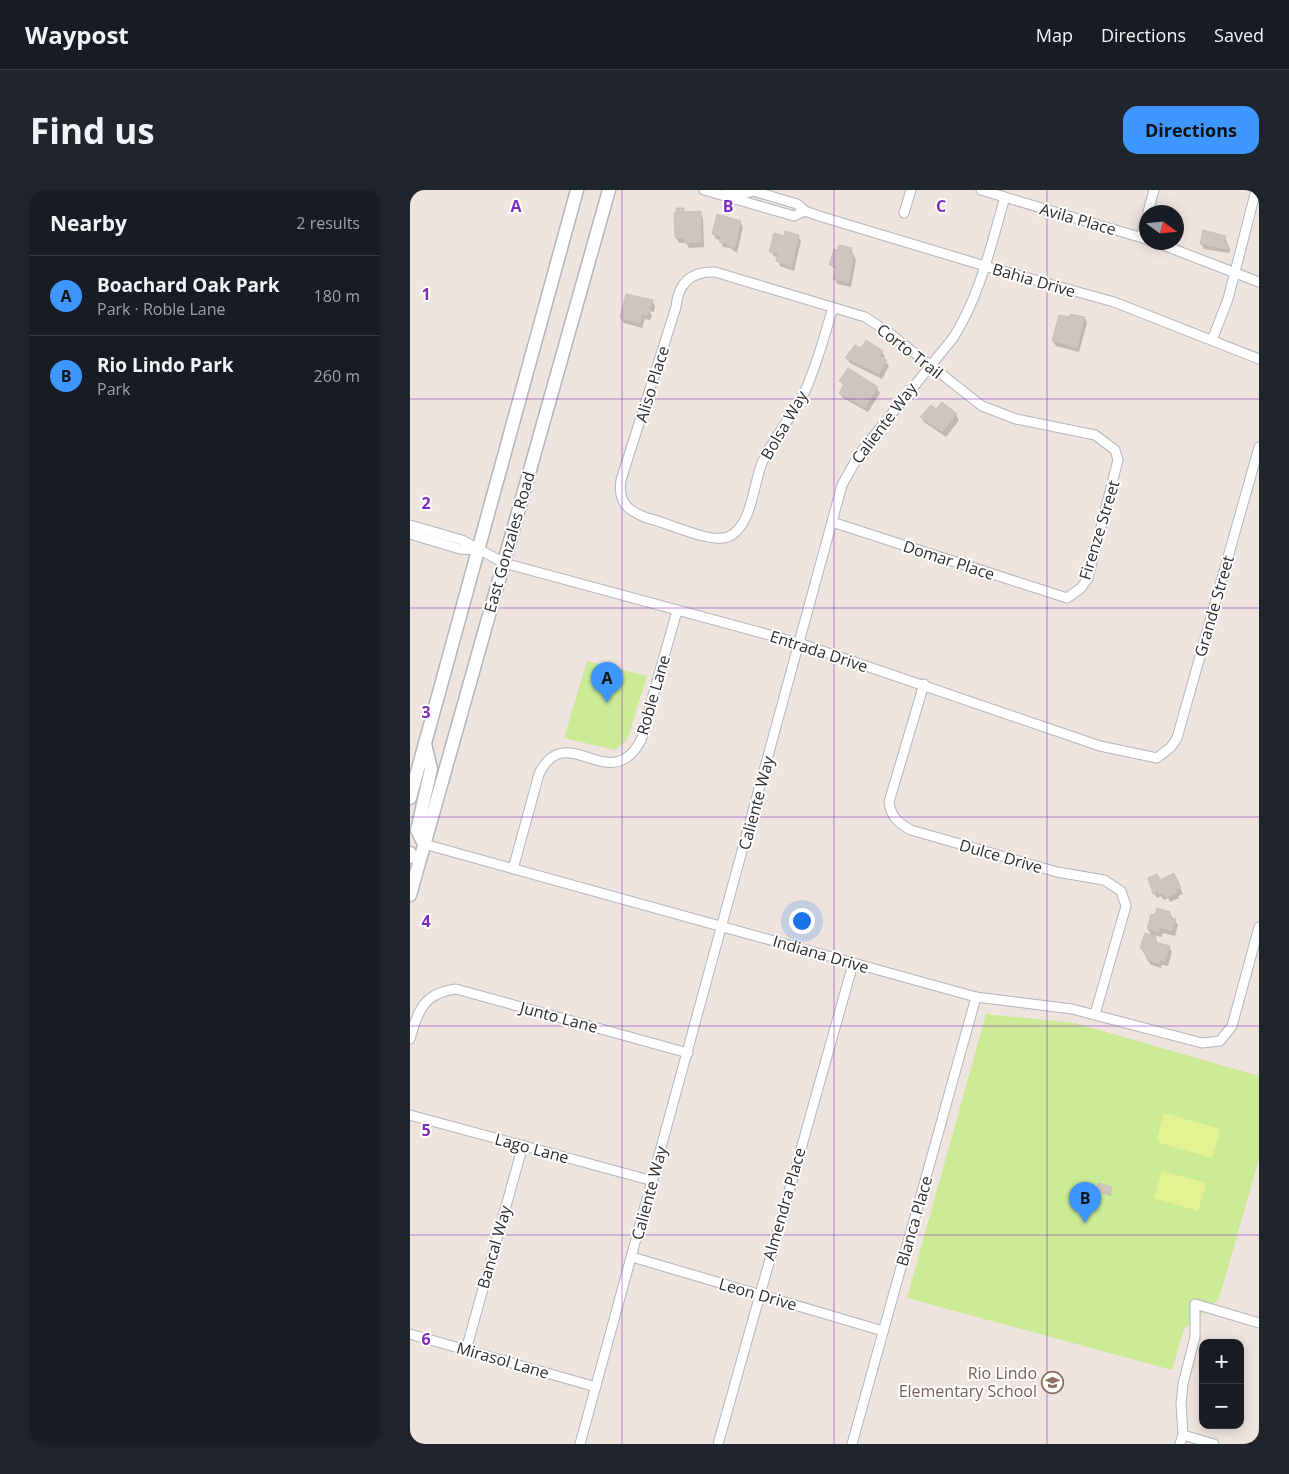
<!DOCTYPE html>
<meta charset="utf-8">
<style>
body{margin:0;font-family:"Open Sans",sans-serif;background:#20242c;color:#f1f3f6}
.controls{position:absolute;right:15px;bottom:15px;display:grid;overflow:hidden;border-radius:10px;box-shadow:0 2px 12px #0003}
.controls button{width:45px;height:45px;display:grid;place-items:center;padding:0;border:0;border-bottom:1px solid #363941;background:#171b24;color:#f1f3f6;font:25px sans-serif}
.compass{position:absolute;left:729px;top:15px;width:45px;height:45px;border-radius:50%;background:#171b24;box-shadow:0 2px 12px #0003;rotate:105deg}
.you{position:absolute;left:391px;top:730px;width:18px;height:18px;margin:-12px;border:4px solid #fff;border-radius:50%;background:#1a73e8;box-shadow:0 0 0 8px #1a73e833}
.badge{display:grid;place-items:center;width:32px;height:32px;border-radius:50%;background:#3d97ff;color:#111;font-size:16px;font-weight:700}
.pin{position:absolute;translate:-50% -41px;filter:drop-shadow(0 1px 2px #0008)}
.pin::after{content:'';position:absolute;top:26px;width:18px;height:15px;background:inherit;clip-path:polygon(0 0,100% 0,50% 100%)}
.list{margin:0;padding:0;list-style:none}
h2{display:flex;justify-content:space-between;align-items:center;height:65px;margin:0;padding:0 20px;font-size:21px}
h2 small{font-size:16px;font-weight:400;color:#9ea1a6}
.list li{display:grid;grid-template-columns:32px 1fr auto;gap:15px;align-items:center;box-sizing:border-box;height:80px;padding:0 20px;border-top:1px solid #363941}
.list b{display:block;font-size:19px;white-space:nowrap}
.list p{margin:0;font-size:16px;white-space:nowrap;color:#9ea1a6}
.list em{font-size:16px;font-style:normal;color:#9ea1a6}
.map{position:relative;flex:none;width:849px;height:1254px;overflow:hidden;border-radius:15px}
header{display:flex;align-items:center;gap:30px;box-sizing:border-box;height:70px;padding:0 25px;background:#171b24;border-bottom:1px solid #363941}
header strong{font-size:24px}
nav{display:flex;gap:28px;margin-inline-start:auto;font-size:18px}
.intro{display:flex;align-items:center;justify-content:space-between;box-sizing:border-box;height:120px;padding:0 30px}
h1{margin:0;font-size:35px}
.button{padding:12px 22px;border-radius:15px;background:#3d97ff;color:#111;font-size:18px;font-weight:700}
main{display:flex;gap:30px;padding:0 30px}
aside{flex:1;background:#171b24;border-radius:15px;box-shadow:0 2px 12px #0003}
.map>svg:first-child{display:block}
.green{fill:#cbeb97}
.pitch{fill:#e5f292}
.shadow{fill:#0003}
.building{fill:#cfc5c0;stroke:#ccbfb8}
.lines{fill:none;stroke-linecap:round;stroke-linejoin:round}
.minor-casing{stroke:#afb6be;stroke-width:11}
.secondary-casing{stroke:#afb6be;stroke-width:15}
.minor{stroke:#fff;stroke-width:9}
.secondary{stroke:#fff;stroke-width:12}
.grid{fill:none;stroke:#7b2cbf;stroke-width:1;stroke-opacity:0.55}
.labels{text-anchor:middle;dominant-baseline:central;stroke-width:4;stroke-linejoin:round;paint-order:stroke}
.street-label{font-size:16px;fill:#2d2d2d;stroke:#fff}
.education-label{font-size:16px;fill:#785e54;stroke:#fff;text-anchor:end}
.grid-label{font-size:16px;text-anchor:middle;font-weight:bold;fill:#7b2cbf;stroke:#fff;stroke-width:4;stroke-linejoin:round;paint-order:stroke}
</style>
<header>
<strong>Waypost</strong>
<nav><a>Map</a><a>Directions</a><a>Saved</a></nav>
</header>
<div class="intro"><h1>Find us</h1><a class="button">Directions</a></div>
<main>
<aside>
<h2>Nearby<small>2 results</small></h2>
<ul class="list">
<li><span class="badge">A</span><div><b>Boachard Oak Park</b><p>Park · Roble Lane</p></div><em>180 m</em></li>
<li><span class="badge">B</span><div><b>Rio Lindo Park</b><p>Park</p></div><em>260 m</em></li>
</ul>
</aside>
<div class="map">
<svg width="849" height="1254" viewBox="0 0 849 1254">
<rect width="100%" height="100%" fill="#f0e4df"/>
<g class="green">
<path d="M177,471L237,486L217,550L205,560L154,548Z"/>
<path d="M576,824L665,833L849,886V969L809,1109L774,1139L762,1180L497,1108Z"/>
</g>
<g class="pitch">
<path d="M754,923L807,938L810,942L802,968L750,953L747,948Z"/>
<path d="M752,981L796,993L788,1021L744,1008Z"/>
</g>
<g class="shadow">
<path d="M273,19L275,23H290L293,28L294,57L279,58L276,53H269L266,48Z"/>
<path d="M330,32L333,37L327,63L320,58L313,57L311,50L306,49L303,43Z"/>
<path d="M388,46L391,51L384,81L370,76L368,68L364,66L361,61Z"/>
<path d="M815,47L820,60L819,63L794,59L791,54Z"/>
<path d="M441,59L446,70L441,97L427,94L425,88L427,81L421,75Z"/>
<path d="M242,111L245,116L244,122L239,121L242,125L240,130L235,129L232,138L214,133L211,128Z"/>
<path d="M675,128L677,133L669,162L646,156L643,151Z"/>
<path d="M451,160L472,162L475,167L473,169L479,176L472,189L440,173L437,168Z"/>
<path d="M431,191L467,198L470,203L458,222L433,208L430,203L434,197Z"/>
<path d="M526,221L546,225L549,230L536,247L514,232L511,227Z"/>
<path d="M767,690L773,704L768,706L769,708L760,712L758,708L754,710L751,706L747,708L744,703Z"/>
<path d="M759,723L768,735L765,746L753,743L751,747L744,745L748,754L759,757L762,762L758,776L752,775L751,778L741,775L731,758L742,746L738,739L746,726Z"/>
<path d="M701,998V1006L687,1001Z"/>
</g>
<g class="building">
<path d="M266,18H274V22L291,21V52L275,53V48H265L264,22H267Z"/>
<path d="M307,24L331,31L325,58L317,56L319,51L316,54L309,52L311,46L302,44Z"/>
<path d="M793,40L816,46L814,53L818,54L817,59L790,54Z"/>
<path d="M375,41L389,45L382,77L366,71L368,64L359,62L364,43L374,46Z"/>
<path d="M429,55L442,58L440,63L444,64L439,93L423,89L426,77L419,75L424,59L427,60Z"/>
<path d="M216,104L243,110L241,117L236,116L240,119L238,126L232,124L230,133L210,128Z"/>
<path d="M660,124L675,127L667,158L642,151L649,125L659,127Z"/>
<path d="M456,150L473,161L470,166L477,170L469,184L435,168L445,155L451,158Z"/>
<path d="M438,178L468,197L455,218L429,203L434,194L429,191Z"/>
<path d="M532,212L547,224L532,242L510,227L521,215L526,219Z"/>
<path d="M764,683L771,698L766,700L767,703L756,708L754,704L750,705L748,701L743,704L738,688L747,684L750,690Z"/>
<path d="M747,718L760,722L761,728L766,729L762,741L750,738L749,742L737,739L741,724L745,725Z"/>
<path d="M735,743L746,746L745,752L760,756L755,772L750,770L749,774L737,770L738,766L734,764L735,760L730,758Z"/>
<path d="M688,993L702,997L700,1005L686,1001Z"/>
</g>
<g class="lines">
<defs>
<g id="minor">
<path d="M294,0L384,26L395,21"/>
<path d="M317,0L334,4L342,1"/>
<path d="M340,0L387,14L395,21L409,26L575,76L704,112L849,169"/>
<path d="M571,0L736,49"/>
<path d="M738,22L744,0"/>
<path d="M494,23L501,0"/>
<path d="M731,47L736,29"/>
<path d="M745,52L849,92"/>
<path d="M802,150L818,109L846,0"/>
<path d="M422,332L657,408L671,398L678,388L708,270L705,260L685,245L606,229L572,216L478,142L455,127L305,82C281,81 268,93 266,117L211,290C208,312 216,320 237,328C257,332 299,354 318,347C342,337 343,295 352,273C363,248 383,226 395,201C407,175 414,146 423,118"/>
<path d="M0,335L52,350L94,373L389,453L690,556L747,568L761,557L767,548L849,257"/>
<path d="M0,344L50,359L68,360"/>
<path d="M514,494L479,612C481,627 488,633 501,640L647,682L694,690L711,701L716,716L685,824"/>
<path d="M14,654L566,807L662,819L792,853L810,851L822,836L849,737"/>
<path d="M103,679L129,584C152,536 187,587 216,568C222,564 228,556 231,550C236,538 238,522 242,509C250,480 259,450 267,421"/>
<path d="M0,849C8,820 14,803 46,799L278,863"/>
<path d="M0,925L243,991"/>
<path d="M222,1067L473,1141"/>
<path d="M0,1144L186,1197"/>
<path d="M56,1160L113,955"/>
<path d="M773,1245L804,1254"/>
<path d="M170,1254L432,295L450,263L543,148C570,106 581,55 595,7"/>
<path d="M308,1254L443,774"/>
<path d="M442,1254L566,807"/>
<path d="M770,1254L773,1245L771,1214L773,1194L785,1147V1114L849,1133"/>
</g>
<g id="secondary">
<path d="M0,608L167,0"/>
<path d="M14,654L7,640L21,579L15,554"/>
<path d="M0,663V667"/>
<path d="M0,705L199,0"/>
</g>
</defs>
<use href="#minor" class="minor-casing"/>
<use href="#secondary" class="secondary-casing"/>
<use href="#minor" class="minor"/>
<use href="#secondary" class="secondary"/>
</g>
<path class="grid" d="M212,0V1254M424,0V1254M637,0V1254M0,209H849M0,418H849M0,627H849M0,836H849M0,1045H849"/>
<defs>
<symbol id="school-ring" viewBox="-11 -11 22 22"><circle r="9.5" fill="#fff" stroke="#8d6e63" stroke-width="1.5"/><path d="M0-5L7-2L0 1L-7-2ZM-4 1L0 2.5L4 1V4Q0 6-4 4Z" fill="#8d6e63"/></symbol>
</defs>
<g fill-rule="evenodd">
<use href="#school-ring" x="630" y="1180" width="25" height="25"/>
</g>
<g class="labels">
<g class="street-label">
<text transform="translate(668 29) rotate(16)">Avila Place</text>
<text transform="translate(624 90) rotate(16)">Bahia Drive</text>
<text transform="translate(500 161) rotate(38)">Corto Trail</text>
<text transform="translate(242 194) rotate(-73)">Aliso Place</text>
<text transform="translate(474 233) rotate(-53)">Caliente Way</text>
<text transform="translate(374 235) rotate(-60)">Bolsa Way</text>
<text transform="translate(689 340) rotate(-73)">Firenze Street</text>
<text transform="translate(99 352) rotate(-74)">East Gonzales Road</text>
<text transform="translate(539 370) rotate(18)">Domar Place</text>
<text transform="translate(804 416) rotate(-74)">Grande Street</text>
<text transform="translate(409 461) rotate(18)">Entrada Drive</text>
<text transform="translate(243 505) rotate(-74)">Roble Lane</text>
<text transform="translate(346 613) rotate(-75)">Caliente Way</text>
<text transform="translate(591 666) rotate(16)">Dulce Drive</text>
<text transform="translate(411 764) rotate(16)">Indiana Drive</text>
<text transform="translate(149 827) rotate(15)">Junto Lane</text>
<text transform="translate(122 958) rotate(15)">Lago Lane</text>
<text transform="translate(239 1003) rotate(-75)">Caliente Way</text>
<text transform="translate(374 1014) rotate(-74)">Almendra Place</text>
<text transform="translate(504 1031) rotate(-74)">Blanca Place</text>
<text transform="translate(84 1057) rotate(-74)">Bancal Way</text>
<text transform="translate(348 1104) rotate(16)">Leon Drive</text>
<text transform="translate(93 1170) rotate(16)">Mirasol Lane</text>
</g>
<g class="education-label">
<text x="627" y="1183">Rio Lindo<tspan x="627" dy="18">Elementary School</tspan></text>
</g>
</g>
<g class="grid-label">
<text x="106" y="22">A</text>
<text x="318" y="22">B</text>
<text x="531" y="22">C</text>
<text x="16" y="110">1</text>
<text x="16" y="319">2</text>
<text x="16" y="528">3</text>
<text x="16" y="737">4</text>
<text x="16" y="946">5</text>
<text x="16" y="1155">6</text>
</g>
</svg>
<div class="controls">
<button>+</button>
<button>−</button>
</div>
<svg class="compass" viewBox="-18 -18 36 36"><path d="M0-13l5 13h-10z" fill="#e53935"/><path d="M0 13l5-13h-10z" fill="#9ea1a6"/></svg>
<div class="you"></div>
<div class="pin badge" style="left:197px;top:513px">A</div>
<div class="pin badge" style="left:675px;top:1033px">B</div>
</div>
</main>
